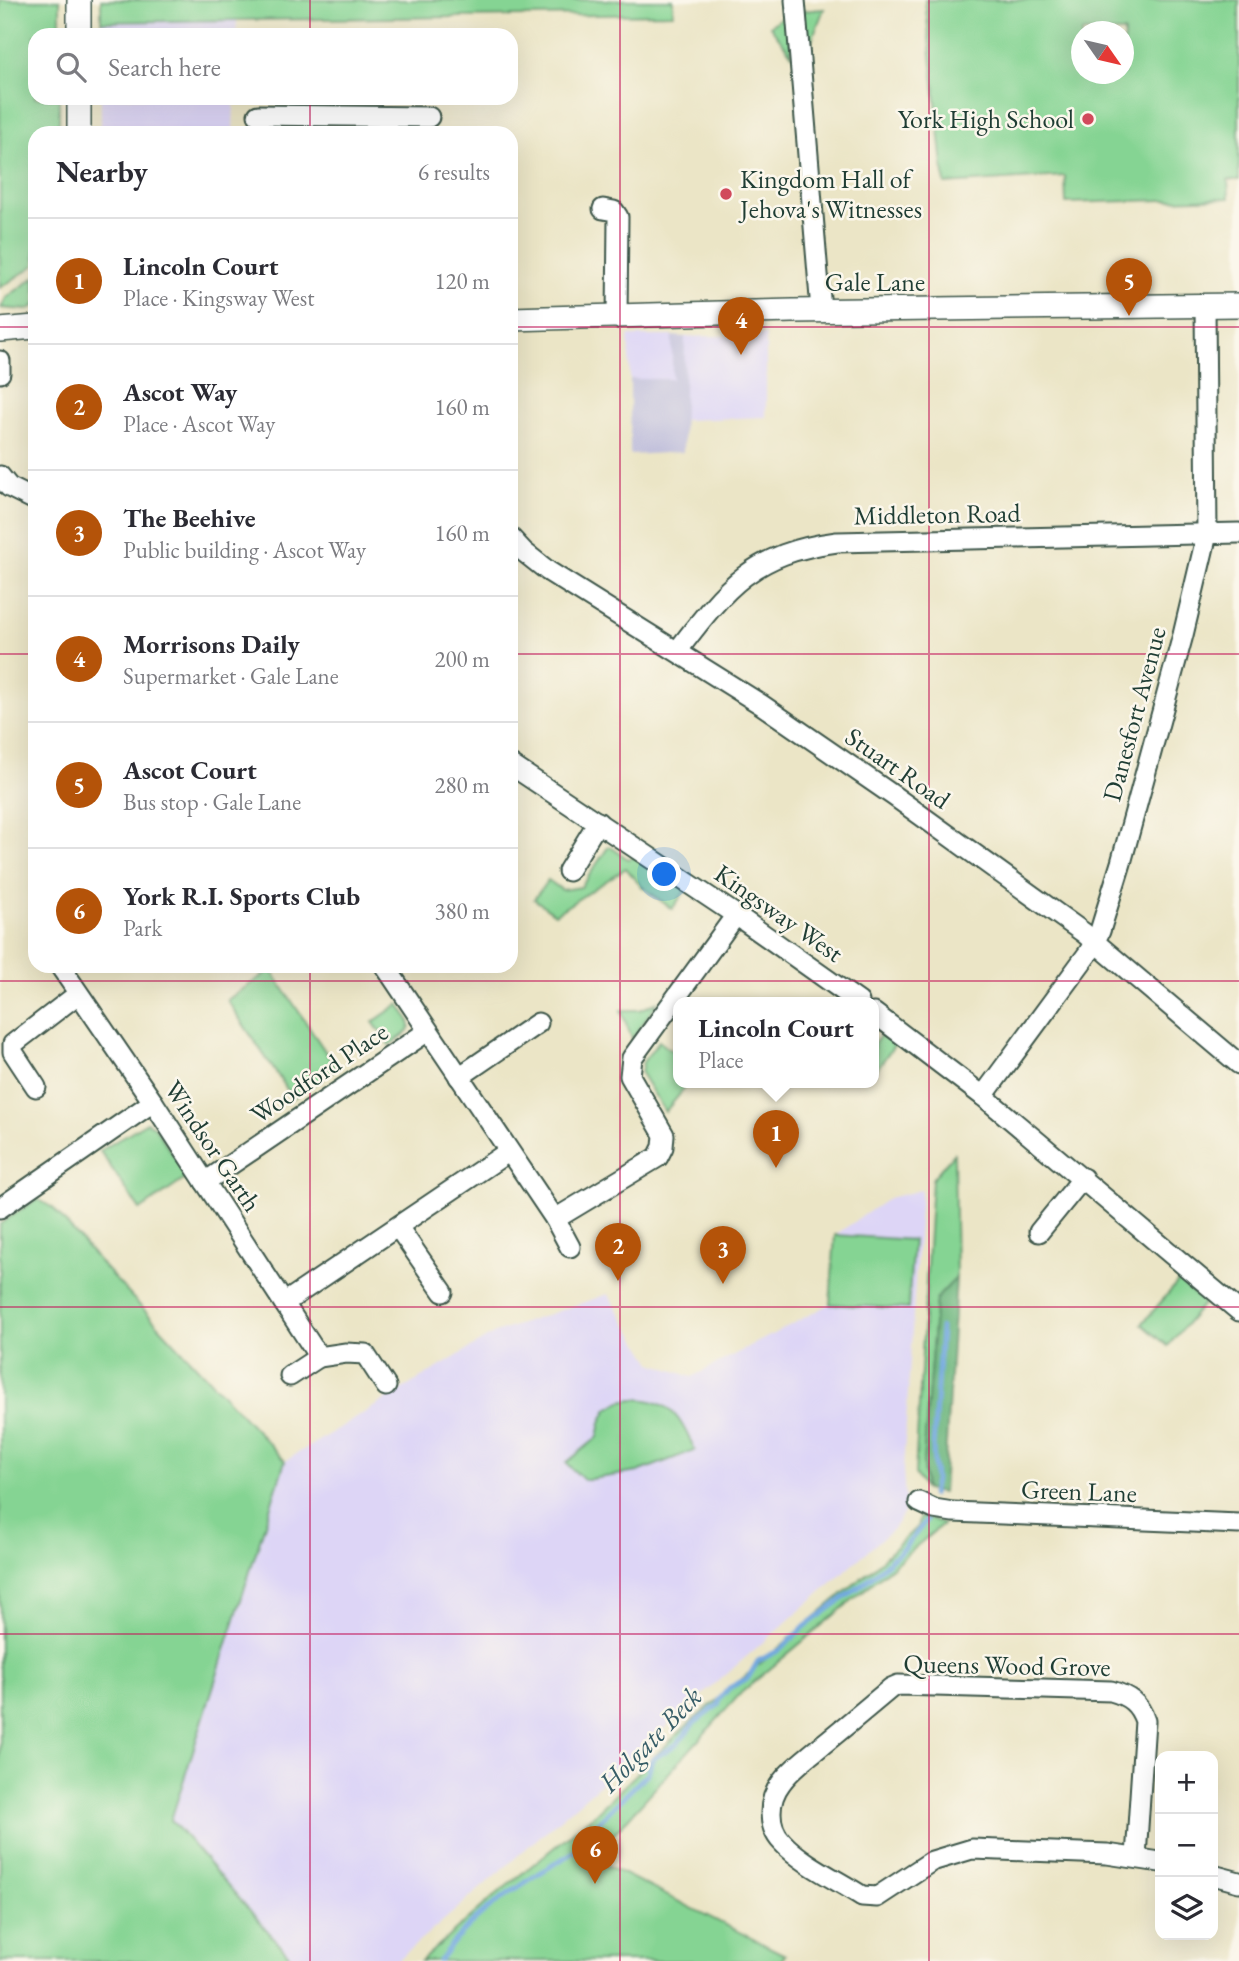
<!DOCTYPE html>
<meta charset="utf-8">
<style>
body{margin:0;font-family:"EB Garamond",serif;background:#f7f7f7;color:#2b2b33}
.controls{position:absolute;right:21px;bottom:21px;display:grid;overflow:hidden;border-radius:14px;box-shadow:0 7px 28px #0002}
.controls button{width:63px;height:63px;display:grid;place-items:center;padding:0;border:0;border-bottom:2px solid #e1e1e2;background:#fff;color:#2b2b33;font:35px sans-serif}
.compass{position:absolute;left:1071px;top:21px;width:63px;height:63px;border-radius:50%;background:#fff;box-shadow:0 7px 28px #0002;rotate:124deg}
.you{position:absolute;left:665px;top:875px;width:24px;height:24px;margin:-18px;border:5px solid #fff;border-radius:50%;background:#1a73e8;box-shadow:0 0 0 10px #1a73e833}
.badge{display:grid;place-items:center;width:46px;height:46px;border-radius:50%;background:#b45309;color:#fff;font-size:23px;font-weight:700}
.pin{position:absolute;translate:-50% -58px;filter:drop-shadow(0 2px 4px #0008)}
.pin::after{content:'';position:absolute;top:37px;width:24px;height:21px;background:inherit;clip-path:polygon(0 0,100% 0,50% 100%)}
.popup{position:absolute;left:673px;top:997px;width:206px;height:91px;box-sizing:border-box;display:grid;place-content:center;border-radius:14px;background:#fff;filter:drop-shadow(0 2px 5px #0005);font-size:23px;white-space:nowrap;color:#7c7c81}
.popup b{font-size:26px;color:#2b2b33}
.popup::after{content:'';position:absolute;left:50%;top:100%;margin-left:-14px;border:14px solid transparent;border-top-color:#fff}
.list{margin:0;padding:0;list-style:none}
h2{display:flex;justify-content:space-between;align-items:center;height:91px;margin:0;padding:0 28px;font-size:30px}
h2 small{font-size:23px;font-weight:400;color:#7c7c81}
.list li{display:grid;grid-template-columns:46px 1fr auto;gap:21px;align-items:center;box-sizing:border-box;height:126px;padding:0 28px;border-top:2px solid #e1e1e2}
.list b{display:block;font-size:26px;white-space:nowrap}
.list p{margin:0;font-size:23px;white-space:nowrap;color:#7c7c81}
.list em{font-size:23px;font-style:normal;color:#7c7c81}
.icon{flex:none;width:38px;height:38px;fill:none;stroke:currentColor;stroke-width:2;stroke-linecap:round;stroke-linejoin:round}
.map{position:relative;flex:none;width:1239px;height:1961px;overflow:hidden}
.search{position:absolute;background:#fff;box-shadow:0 7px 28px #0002;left:28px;top:28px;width:490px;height:77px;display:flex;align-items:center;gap:18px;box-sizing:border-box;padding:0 24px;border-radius:21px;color:#7c7c81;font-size:26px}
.panel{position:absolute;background:#fff;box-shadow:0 7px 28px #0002;left:28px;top:126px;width:490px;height:847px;border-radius:21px}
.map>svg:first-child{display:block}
.built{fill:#ddd5f6}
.industrial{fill:#c2c1dc}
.green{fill:#85d493;stroke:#528864;stroke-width:2;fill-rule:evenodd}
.forest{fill:#6cb67d;stroke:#467a58;stroke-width:2}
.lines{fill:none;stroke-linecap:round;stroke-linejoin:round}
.stream{stroke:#70a7de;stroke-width:5}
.minor-casing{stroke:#3e564a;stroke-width:23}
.tertiary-casing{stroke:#3e564a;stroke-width:26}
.minor{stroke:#fff;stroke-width:19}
.tertiary{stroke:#fff;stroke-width:23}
.grid{fill:none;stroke:#c2185b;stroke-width:2;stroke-opacity:0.55}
.poi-dot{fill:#d1495b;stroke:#fbf7ec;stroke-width:2.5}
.labels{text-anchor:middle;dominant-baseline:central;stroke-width:5;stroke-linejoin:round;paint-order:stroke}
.poi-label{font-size:26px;fill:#1f3d34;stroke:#fbf7ec;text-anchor:end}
.street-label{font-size:26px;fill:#1f3d34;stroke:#fbf7ec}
.water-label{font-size:28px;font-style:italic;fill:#375d67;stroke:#fbf7ec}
</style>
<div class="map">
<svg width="1239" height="1961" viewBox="0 0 1239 1961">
<rect width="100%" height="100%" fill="#fbf7ec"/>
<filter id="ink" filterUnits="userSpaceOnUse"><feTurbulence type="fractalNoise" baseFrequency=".0143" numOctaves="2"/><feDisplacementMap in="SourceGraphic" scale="14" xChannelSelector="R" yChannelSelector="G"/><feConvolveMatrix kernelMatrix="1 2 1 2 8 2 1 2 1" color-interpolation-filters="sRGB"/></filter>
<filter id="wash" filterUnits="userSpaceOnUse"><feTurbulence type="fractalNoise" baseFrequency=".00686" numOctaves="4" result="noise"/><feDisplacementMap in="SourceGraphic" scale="28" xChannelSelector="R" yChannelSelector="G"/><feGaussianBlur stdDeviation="1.57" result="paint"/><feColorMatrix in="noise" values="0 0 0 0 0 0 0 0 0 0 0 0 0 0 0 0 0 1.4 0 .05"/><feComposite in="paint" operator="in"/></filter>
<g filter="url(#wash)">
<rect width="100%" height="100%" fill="#ebe5c6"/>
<g class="built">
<path d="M237,20L236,35H101V22Z"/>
<path d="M101,98H234L233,133H101Z"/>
<path d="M766,335V417L683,420L679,337Z"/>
<path d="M628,336H672V379H630Z"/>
<path d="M921,1190L903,1470L906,1510L893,1529L397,1961H294L171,1820L285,1461L495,1333L608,1294L652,1363L692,1377L830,1304L835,1235L889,1198Z"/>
</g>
<path class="industrial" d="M672,336L685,337L683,452L630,455V379H672Z"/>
<g class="green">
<path d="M0,0H60V35H35V98H59V133H35V265L0,288Z"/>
<path d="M101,0H673V14L101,22Z"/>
<path d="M925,0H1239V180H1228L1229,198L1066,203L1065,176L945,184ZM1082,32H1124V74H1082Z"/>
<path d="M824,9L806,54L802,11Z"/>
<path d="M789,12L792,55L770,26Z"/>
<path d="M35,277V306L27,310L1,308L6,298Z"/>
<path d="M609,846L628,859L636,856L686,890L672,909L640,885L626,868L555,914L534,899L548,880L562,890L581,887Z"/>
<path d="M271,970L337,1069L293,1098L227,1000Z"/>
<path d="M658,1002L632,1039L621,1010H640Z"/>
<path d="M399,1004C416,1028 413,1030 389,1045L373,1022Z"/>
<path d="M889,1035L898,1040L874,1073V1044L880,1036Z"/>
<path d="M659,1041L678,1056V1082H690L665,1112L641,1073L643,1062Z"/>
<path d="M147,1122L154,1126L188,1177L140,1210L100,1151Z"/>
<path d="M954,1153L956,1278L936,1299L923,1463L925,1490L915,1474L932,1179Z"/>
<path d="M37,1199L53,1208L102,1265L285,1461L171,1820L294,1961H0V1224Z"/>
<path d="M835,1235L913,1240L908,1309L830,1304Z"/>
<path d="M1179,1281L1204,1303L1168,1346L1142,1324Z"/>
<path d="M633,1399C672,1399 680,1419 695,1450L638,1472L584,1480L566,1463L598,1437L601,1422L608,1409L621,1401Z"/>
<path d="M920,1517L944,1523L741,1693L592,1858L785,1955L781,1961H421L492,1898L595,1814L684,1728L872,1569L917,1527Z"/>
</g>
<path class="forest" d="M956,1278L943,1493L925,1490L923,1463L936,1299Z"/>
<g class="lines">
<g class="stream">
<path d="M932,1495L935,1480L933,1448L941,1328"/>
<path d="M439,1961C474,1909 531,1879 583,1846L587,1833L648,1773L652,1760L678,1743L693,1724L718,1705L719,1700L729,1688L748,1678L758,1661L780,1650L803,1628L863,1584L904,1548L926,1521"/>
</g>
</g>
</g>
<g filter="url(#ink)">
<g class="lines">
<defs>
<g id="minor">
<path d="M795,0L821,310"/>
<path d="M258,115L429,117"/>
<path d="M603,209L614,211L618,217L617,318"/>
<path d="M0,373V361"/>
<path d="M0,476L9,487L35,500"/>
<path d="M511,538L524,552L548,571L762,705L894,796L1084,933L1239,1064"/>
<path d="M678,650C727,586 753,553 837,542L1239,533"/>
<path d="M511,765L736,915L859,1002"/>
<path d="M568,871L598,822"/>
<path d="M60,966L153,1102L319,1357L346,1353L365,1354L386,1386"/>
<path d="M385,966L555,1219L570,1247"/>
<path d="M874,1013L983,1096L1239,1311"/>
<path d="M459,1077L538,1023"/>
<path d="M36,1087L13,1052V1044L78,994"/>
<path d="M983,1096L1089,952L1100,931L1121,863L1183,635L1207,534L1205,306"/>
<path d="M205,1182L428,1031"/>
<path d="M0,1208L153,1102"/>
<path d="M555,1219L658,1157L663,1147L664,1135L630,1076L632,1058L736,915"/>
<path d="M398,1227L443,1292"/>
<path d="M1039,1232L1083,1178"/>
<path d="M284,1303L508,1152"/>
<path d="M290,1376L319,1357"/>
<path d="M919,1502L934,1509L953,1512L1239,1524"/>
<path d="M1136,1857L1145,1721C1139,1703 1129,1696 1111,1691L898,1685L891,1688C866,1709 841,1730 816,1750C804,1760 790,1770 781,1783C768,1800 767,1826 782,1842C801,1863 837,1880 862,1896L877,1897L932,1861L972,1849L1107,1854L1160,1862"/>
<path d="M1213,1875L1239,1882"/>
</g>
<g id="tertiary">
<path d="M79,35V0"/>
<path d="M79,133V98"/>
<path d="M511,319L793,311L1239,305"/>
<path d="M0,330L35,327"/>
</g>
</defs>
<use href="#minor" class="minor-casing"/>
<use href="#tertiary" class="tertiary-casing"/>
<use href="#minor" class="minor"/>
<use href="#tertiary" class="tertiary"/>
</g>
</g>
<path class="grid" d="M310,0V35M620,0V1961M929,0V1961M310,98V133M0,327H35M511,327H1239M0,654H35M511,654H1239M310,966V1961M0,981H1239M0,1307H1239M0,1634H1239"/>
<g class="poi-dot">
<circle cx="1088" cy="119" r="7"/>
<circle cx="726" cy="194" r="7"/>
</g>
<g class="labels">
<g class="poi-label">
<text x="1074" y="119">York High School</text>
<text x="740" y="179" text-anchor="start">Kingdom Hall of<tspan x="740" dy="30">Jehova's Witnesses</tspan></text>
</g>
<g class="street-label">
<text x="875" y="282">Gale Lane</text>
<text transform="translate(937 514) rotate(-1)">Middleton Road</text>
<text transform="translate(1134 714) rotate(-75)">Danesfort Avenue</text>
<text transform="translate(898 768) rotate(35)">Stuart Road</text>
<text transform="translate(779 913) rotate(35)">Kingsway West</text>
<text transform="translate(319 1073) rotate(-34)">Woodford Place</text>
<text transform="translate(213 1146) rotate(56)">Windsor Garth</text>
<text transform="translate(1079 1491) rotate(2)">Green Lane</text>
<text transform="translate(1007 1665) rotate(1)">Queens Wood Grove</text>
</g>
<g class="water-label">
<text transform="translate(650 1739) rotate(-46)">Holgate Beck</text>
</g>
</g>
</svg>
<div class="controls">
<button>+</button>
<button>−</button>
<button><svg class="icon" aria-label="layers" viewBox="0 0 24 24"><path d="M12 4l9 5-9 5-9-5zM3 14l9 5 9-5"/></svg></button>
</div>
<svg class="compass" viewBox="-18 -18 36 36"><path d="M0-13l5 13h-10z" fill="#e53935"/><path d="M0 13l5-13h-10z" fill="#7c7c81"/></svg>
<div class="you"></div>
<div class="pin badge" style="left:776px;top:1168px">1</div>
<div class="popup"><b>Lincoln Court</b>Place</div>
<div class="pin badge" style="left:618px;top:1281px">2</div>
<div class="pin badge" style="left:723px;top:1284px">3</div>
<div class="pin badge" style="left:741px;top:355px">4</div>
<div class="pin badge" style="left:1129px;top:316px">5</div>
<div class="pin badge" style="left:595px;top:1884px">6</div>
<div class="search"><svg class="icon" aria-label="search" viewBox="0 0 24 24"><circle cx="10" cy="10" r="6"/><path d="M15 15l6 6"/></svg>Search here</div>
<section class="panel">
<h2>Nearby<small>6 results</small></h2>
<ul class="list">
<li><span class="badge">1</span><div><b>Lincoln Court</b><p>Place · Kingsway West</p></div><em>120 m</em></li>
<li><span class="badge">2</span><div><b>Ascot Way</b><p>Place · Ascot Way</p></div><em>160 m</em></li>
<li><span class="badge">3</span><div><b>The Beehive</b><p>Public building · Ascot Way</p></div><em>160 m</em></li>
<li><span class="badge">4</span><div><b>Morrisons Daily</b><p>Supermarket · Gale Lane</p></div><em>200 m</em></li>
<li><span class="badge">5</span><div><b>Ascot Court</b><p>Bus stop · Gale Lane</p></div><em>280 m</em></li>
<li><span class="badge">6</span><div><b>York R.I. Sports Club</b><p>Park</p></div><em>380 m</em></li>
</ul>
</section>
</div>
